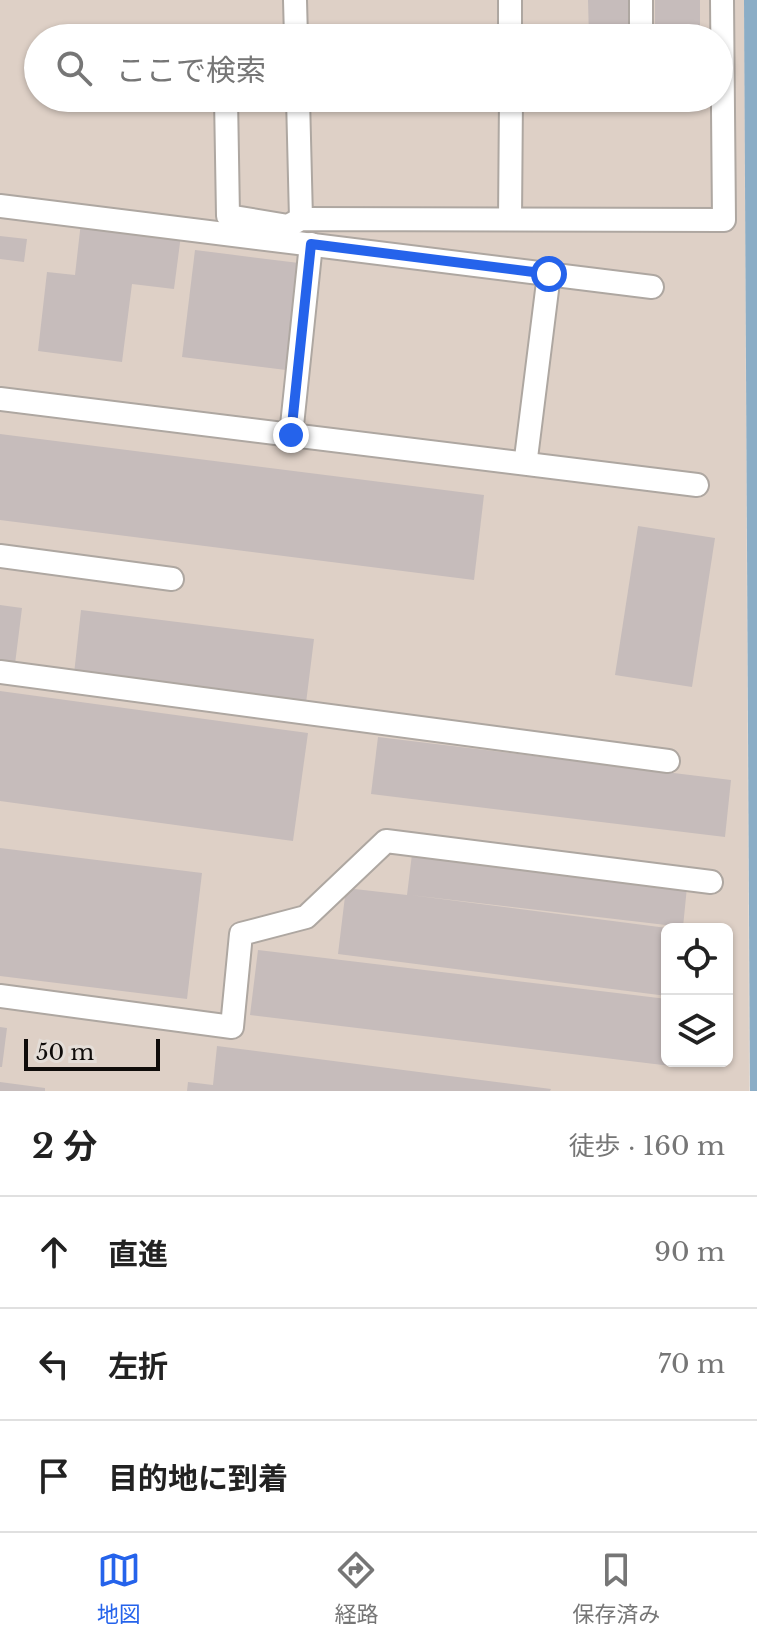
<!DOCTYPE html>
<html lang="ja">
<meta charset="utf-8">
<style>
body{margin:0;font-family:"Libre Baskerville","Noto Sans JP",serif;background:#f6f6f6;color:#222}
.controls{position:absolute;right:24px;bottom:24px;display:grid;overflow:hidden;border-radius:12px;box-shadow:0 2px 6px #0004}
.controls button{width:72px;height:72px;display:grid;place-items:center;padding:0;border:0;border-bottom:2px solid #e0e0e0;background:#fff;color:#222;font:40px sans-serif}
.scale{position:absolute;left:24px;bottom:20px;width:136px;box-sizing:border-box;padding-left:8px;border:4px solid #0f0c0a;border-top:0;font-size:22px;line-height:28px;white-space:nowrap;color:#0f0c0a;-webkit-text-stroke:6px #e4ddd7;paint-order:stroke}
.stop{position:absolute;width:24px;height:24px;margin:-18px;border:6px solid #2563eb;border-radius:50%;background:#fff}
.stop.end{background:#2563eb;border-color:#fff;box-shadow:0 2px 8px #0008}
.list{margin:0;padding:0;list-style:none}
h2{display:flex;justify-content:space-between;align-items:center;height:104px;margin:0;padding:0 32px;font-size:34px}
h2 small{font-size:26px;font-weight:400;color:#767676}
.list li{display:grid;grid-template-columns:52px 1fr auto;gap:24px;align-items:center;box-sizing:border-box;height:112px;padding:0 32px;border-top:2px solid #e0e0e0}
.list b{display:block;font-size:30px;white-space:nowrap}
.list em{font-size:26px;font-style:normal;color:#767676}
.icon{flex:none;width:44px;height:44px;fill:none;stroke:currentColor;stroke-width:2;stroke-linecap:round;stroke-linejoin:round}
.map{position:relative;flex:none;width:757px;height:1091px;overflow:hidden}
.search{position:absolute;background:#fff;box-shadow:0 2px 6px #0004;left:24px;right:24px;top:24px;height:88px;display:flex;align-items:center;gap:20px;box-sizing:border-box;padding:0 28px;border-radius:44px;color:#767676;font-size:30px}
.sheet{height:440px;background:#fff}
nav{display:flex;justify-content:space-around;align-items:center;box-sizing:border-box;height:112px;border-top:2px solid #e0e0e0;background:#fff;font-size:22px;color:#767676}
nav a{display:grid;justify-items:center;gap:4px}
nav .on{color:#2563eb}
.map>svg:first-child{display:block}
.built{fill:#ded0c6;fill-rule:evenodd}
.water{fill:#8badc6}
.building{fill:#c6bcbb}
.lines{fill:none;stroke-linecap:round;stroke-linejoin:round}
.minor-casing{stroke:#aea7a1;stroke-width:26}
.minor{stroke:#fff;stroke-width:22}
.route{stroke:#2563eb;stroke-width:10}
</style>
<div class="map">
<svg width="757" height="1091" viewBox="0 0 757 1091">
<rect width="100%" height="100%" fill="#e4ddd7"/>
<path class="built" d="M0,0H744L749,1091H0ZM38,38H719V98H38ZM667,929H727V1061H667Z"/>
<path class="water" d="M744,0H757V1091H750Z"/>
<g class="building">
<path d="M588,0H632V38H589Z"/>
<rect x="655" y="0" width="45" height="38"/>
<path d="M81,222L181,235L174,289L132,284L122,362L38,351L47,272L75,275Z"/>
<path d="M0,236L27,239L24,262L0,259Z"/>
<path d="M195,250L299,263L286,370L182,357Z"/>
<path d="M0,434L484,495L474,580L0,520Z"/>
<path d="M638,526L715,538L692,687L615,675Z"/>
<path d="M0,605L22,608L15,664L0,662Z"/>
<path d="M81,610L314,639L306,703L74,674Z"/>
<path d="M0,691L308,733L293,841L0,801Z"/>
<path d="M378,737L731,780L725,837L371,794Z"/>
<path d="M0,848L202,873L187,999L0,976Z"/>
<path d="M412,854L687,887L683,927L410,895L667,928V996L338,954L346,888L407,895Z"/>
<path d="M258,950L667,999V1061H672L671,1066L250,1015Z"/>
<path d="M0,1027L7,1028L2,1067H0Z"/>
<path d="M217,1046L551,1089L550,1091H187L188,1082L213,1085Z"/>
<path d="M0,1082L45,1088V1091H0Z"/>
</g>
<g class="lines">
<defs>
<g id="minor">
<path d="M295,0L296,38"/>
<path d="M510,0V38"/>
<path d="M641,0V38"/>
<path d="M226,98L228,216L288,226L301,219L724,220L722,0"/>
<path d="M298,98L301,219"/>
<path d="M0,206L652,287"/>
<path d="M510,219L511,98"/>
<path d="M0,399L697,485"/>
<path d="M291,435L311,244"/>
<path d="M526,458L549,274"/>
<path d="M0,556L172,579"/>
<path d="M0,672L668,761"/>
<path d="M0,996L232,1027L241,934L306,917L386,841L711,882"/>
</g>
</defs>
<use href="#minor" class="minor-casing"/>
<use href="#minor" class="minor"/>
</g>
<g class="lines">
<path class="route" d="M291,435L311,244L549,274"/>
</g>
</svg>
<div class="controls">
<button><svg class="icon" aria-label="locate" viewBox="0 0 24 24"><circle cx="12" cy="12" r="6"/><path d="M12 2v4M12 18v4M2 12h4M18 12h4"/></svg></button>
<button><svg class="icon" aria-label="layers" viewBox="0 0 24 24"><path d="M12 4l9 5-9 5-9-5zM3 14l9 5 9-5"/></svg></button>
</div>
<div class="scale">50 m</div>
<div class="stop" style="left:549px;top:274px"></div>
<div class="stop end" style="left:291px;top:435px"></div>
<div class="search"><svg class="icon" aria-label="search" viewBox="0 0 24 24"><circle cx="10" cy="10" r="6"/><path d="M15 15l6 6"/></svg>ここで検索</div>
</div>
<section class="sheet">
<h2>2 分<small>徒歩 · 160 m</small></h2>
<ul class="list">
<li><svg class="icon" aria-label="ahead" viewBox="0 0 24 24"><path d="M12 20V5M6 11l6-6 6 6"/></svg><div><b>直進</b></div><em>90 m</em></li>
<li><svg class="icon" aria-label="left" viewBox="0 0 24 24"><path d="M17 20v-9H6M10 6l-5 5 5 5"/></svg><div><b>左折</b></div><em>70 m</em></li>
<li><svg class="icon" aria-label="arrive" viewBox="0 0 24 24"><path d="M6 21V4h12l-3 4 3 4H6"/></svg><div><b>目的地に到着</b></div></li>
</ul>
</section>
<nav>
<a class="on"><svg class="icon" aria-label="map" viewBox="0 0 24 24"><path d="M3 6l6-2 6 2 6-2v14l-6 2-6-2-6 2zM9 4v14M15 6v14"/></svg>地図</a>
<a><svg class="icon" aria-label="directions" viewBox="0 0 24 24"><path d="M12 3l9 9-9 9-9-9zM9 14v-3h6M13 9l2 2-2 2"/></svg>経路</a>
<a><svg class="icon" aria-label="saved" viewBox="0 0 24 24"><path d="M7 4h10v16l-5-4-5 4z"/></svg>保存済み</a>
</nav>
